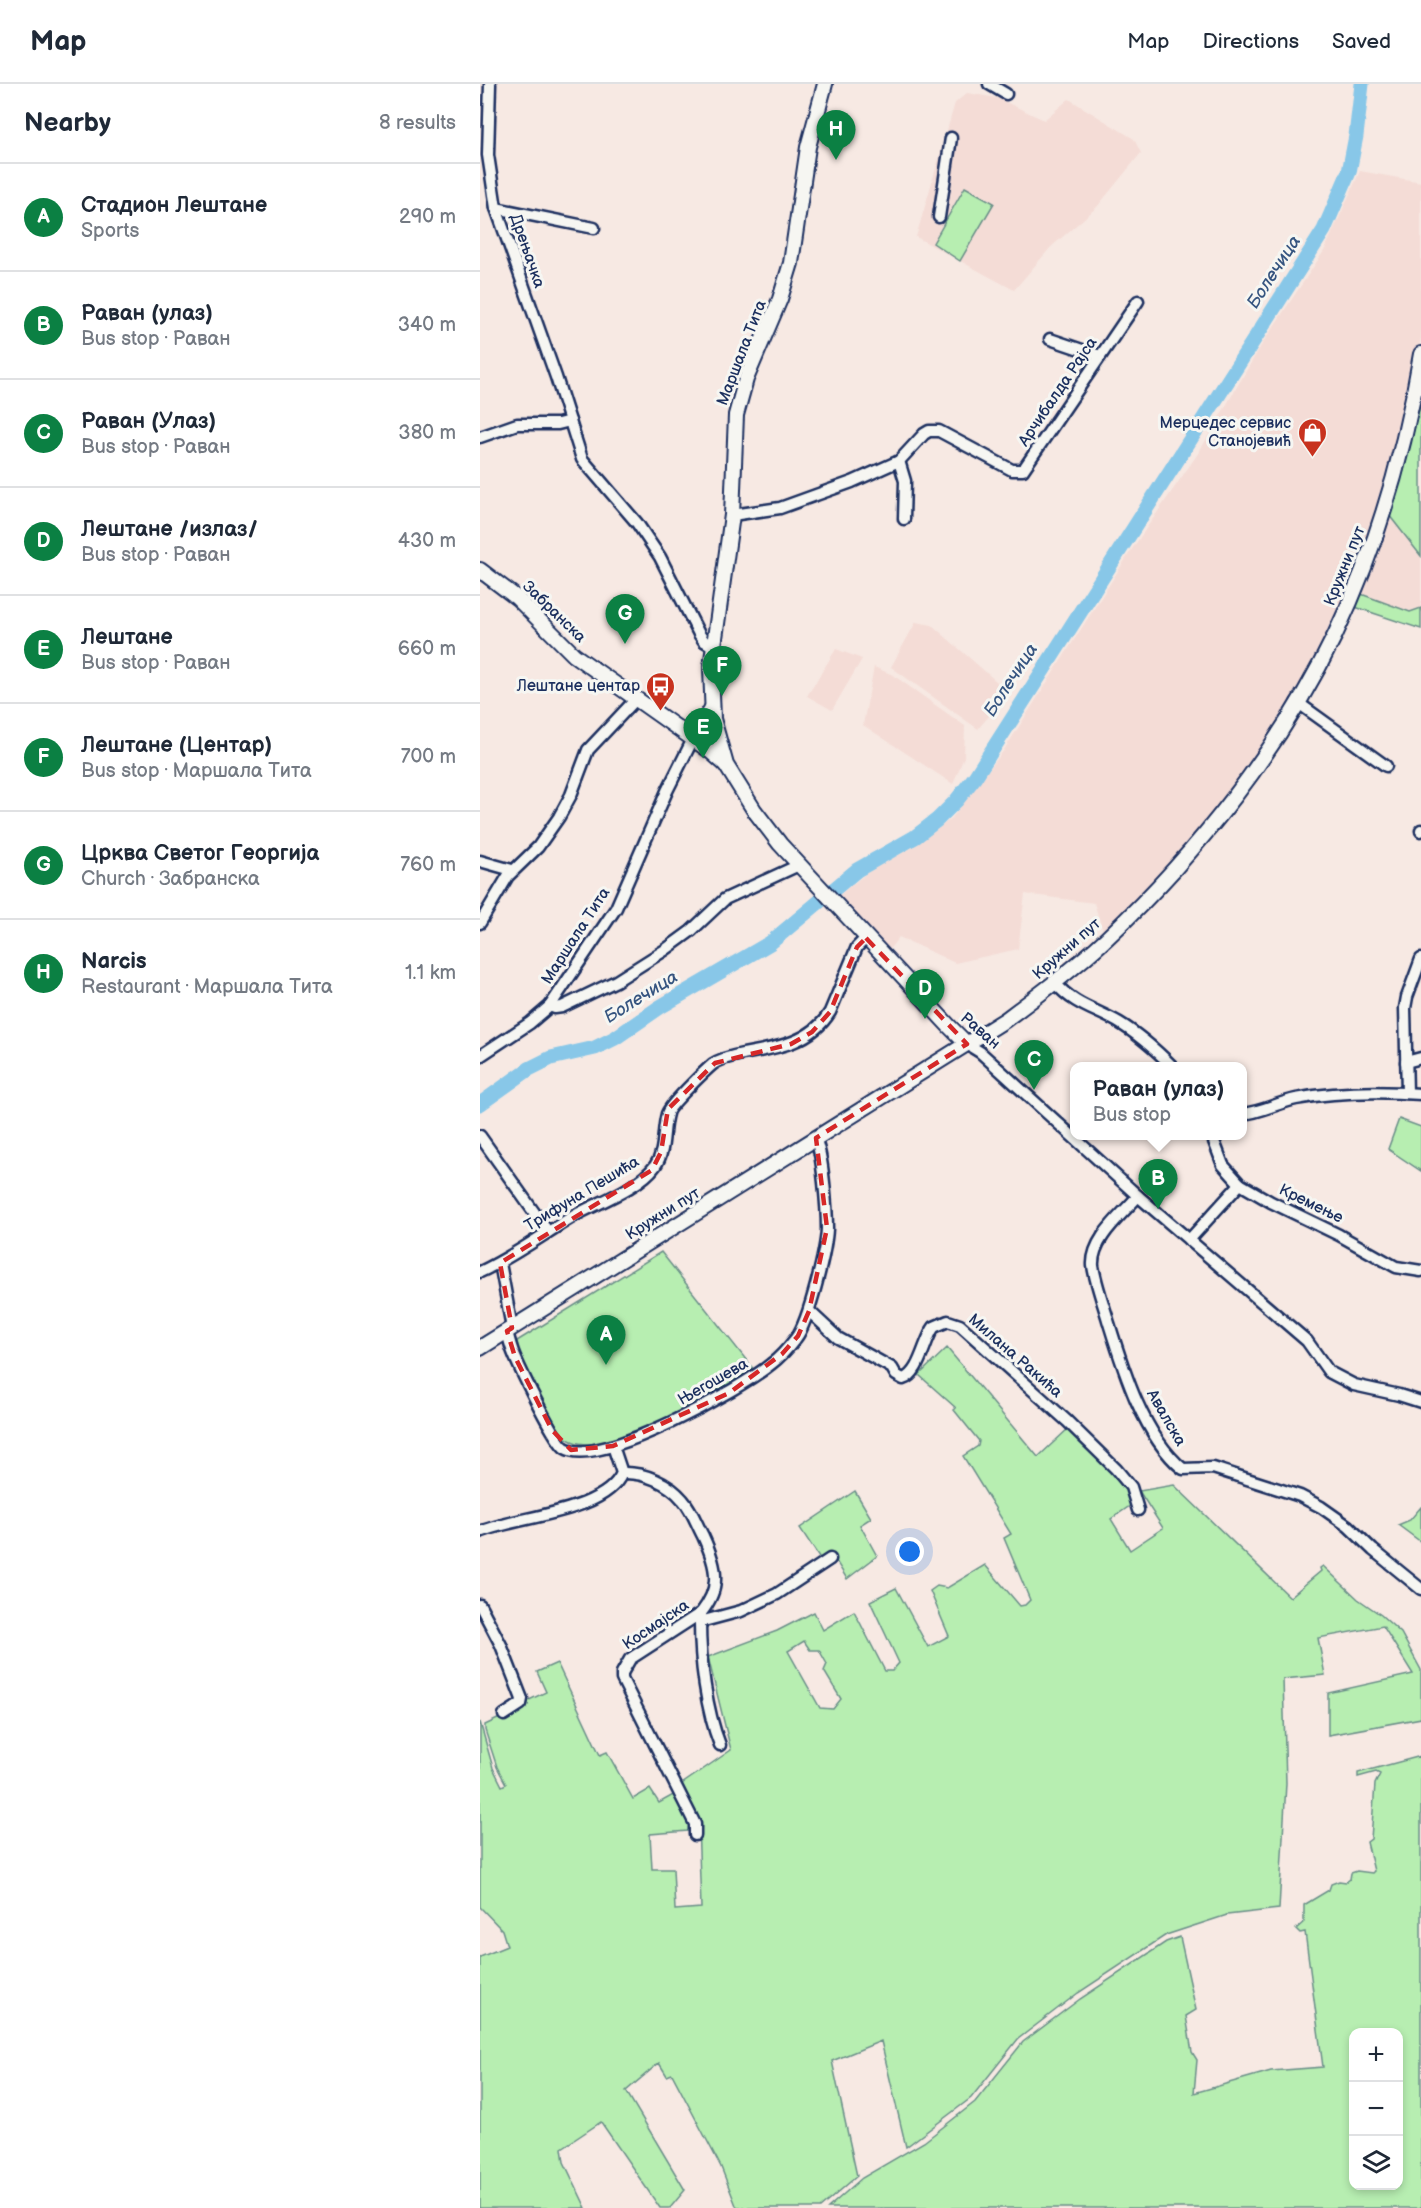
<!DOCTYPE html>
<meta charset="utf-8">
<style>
body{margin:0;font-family:"Balsamiq Sans",sans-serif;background:#f2f2f3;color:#1f2937}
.controls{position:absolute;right:18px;bottom:18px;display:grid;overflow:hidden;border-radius:12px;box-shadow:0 3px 9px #0003}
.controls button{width:54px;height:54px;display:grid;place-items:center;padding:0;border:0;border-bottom:2px solid #e0e1e3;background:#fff;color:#1f2937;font:30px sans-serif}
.you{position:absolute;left:430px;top:1468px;width:21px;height:21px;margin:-15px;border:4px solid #fff;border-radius:50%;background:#1a73e8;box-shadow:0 0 0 9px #1a73e833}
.badge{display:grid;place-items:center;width:39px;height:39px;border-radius:50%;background:#0b8043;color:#fff;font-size:20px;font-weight:700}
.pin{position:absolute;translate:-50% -50px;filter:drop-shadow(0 2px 3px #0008)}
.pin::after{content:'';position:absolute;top:32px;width:21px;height:18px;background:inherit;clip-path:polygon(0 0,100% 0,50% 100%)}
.popup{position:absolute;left:590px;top:978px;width:177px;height:78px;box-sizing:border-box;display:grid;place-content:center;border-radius:12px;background:#fff;filter:drop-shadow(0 2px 4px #0005);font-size:20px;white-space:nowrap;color:#747a83}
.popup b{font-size:22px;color:#1f2937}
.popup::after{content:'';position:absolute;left:50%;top:100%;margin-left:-12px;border:12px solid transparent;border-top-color:#fff}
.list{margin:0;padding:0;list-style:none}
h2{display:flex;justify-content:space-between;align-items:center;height:78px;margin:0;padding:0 24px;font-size:26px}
h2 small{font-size:20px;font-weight:400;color:#747a83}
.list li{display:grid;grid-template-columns:39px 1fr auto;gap:18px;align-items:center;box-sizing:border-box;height:108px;padding:0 24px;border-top:2px solid #e0e1e3}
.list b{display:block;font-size:22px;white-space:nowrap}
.list p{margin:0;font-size:20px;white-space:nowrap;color:#747a83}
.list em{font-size:20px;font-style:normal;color:#747a83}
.icon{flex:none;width:33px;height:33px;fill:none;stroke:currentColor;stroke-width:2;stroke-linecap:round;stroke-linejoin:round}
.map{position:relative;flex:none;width:941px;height:2124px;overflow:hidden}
header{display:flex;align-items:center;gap:36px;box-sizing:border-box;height:84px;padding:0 30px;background:#fff;border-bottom:2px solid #e0e1e3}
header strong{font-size:28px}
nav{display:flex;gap:33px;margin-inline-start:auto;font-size:21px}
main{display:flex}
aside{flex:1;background:#fff}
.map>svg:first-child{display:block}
.built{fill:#f4dcd6}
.green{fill:#b7eeb1;stroke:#698e88;stroke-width:1.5;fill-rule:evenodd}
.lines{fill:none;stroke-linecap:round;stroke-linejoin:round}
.river{stroke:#88c7e8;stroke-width:15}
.street-casing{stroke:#1b2f5e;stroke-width:15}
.secondary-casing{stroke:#1b2f5e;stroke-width:18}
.street{stroke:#f6f6f2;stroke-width:10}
.secondary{stroke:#f6f6f2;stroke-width:14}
.marked{fill:none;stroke:#d62828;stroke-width:4.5;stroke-dasharray:12 8;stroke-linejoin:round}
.labels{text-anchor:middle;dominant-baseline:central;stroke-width:6;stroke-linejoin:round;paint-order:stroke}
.street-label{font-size:16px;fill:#1b2f5e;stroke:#f6f6f2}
.poi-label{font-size:16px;fill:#1b2f5e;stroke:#f6f6f2;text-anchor:end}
.water-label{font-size:18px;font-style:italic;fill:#365580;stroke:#f6f6f2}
</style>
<header>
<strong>Map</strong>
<nav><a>Map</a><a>Directions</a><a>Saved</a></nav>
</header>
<main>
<aside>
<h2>Nearby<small>8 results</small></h2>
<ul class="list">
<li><span class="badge">A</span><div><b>Стадион Лештане</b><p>Sports</p></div><em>290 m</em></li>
<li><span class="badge">B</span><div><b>Раван (улаз)</b><p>Bus stop · Раван</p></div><em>340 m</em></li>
<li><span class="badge">C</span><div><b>Раван (Улаз)</b><p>Bus stop · Раван</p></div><em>380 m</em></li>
<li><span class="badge">D</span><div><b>Лештане /излаз/</b><p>Bus stop · Раван</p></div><em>430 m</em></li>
<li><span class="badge">E</span><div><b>Лештане</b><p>Bus stop · Раван</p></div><em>660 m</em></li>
<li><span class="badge">F</span><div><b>Лештане (Центар)</b><p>Bus stop · Маршала Тита</p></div><em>700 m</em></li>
<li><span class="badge">G</span><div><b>Црква Светог Георгија</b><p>Church · Забранска</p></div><em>760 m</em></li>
<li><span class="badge">H</span><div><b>Narcis</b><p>Restaurant · Маршала Тита</p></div><em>1.1 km</em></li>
</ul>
</aside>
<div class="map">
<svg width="941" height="2124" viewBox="0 0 941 2124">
<rect width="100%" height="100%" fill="#f7e9e3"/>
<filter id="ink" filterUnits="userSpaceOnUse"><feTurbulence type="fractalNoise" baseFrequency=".0167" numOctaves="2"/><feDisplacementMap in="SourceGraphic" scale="12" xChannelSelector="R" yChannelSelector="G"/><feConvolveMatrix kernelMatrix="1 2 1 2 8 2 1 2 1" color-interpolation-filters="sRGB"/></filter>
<g filter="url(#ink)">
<g class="built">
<path d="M487,9L517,14L564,36L589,15L654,55L661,69L617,123L571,163L534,206L436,153L475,19Z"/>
<path d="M880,87L941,98V254L933,297L900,426L863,522L846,559L794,646L731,737L626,855L614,819L545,810L538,865L475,879L419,853L407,868L358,812L388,788L436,761L472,734L524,666L652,465L719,368L782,260L844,167Z"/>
<path d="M909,431L941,472V524L930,528L881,510Z"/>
<path d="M436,538L452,541L517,598L519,620L498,645L411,583Z"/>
<path d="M356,565L382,575L352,626L327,612Z"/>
<path d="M394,583L413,591L485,642L484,673L473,700L383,641Z"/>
</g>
<g class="green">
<path d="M485,103L514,119L480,177L453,159Z"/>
<path d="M941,317V472L909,431L924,386Z"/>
<path d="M881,510L930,528L941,524V545L875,523Z"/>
<path d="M919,1035L941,1043V1087L908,1065Z"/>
<path d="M181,1168L275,1287C241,1308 113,1389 81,1349L40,1276L37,1257Z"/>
<path d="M467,1264L558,1373L590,1343L645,1399L654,1419L631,1435L650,1466L683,1444L659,1407L694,1401L810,1513L841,1487L840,1484L843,1482L878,1515L901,1531L921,1549L941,1586V1634L848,1651V1609L933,1590L903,1542L838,1554L845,1591L803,1595L806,1699L799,1825L747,1831L686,1851L598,1909L538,1955L491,2014L426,2063L401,1957L352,1977L377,2092L340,2124H257L241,2083L192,1990L187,1992L179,1979L146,2007L205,2106L190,2124H180L121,2038L82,2064L84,2078L106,2124H0V1873L27,1862L22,1846L0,1823V1638L13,1684L22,1702L26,1700L17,1683L5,1646V1641L24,1632L43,1619L66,1608L57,1588L77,1579L120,1671L127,1668L153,1715L170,1705L179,1719L195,1710L212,1741L208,1747L170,1750L172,1785H193L195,1826L221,1824L218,1739L199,1702L251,1666L228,1573L297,1547L334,1528L343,1546L374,1527L405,1587H412L419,1579L390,1517L416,1504L448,1563L469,1552L450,1507L457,1502L467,1504L505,1481L540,1522L545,1521L550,1516L524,1454L531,1450L483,1372L498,1362L499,1357L474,1326L476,1324L439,1291ZM324,1557L330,1566H339L347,1580L344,1587L361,1615L353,1625L340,1624L308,1567Z"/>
<path d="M375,1407L391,1434L380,1441L397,1472L367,1495L351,1469L341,1476L320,1444Z"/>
<path d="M941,1423V1458L918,1441L930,1436Z"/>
<path d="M941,1672V2124H348L382,2094L444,2058L495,2018L543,1958L600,1915L686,1858L700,1853L716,1926L706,1932L712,1968L717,1976L714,2009L791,1987L843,1983L825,1848L820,1849L816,1845L824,1838V1821L849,1806L851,1800L859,1797L866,1798L870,1795L871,1789L877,1787L892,1789L894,1787L887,1758L891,1755L895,1700L900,1690L896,1688L878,1693V1689ZM874,1948H918V2102H874Z"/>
</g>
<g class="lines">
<path class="river" d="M0,1020L49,985L71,974L115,964L135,954L180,923L290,859L377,786L435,753L457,736L476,717L495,693L844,146L869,88L876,52L882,0"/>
<defs>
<g id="street">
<path d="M10,0L8,71L16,124L76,293L102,375L157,439L180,473L219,550L224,557L234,563"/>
<path d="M509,0L526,10"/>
<path d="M16,124L114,144"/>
<path d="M459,133L471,54"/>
<path d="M570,255L620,272"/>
<path d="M0,353L37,340H78L90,337"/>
<path d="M419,377L425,397L424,435"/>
<path d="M252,431L300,424L372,398L419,377L444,350L449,347H459L532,386H543L658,217"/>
<path d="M817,618L906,682"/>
<path d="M941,746V747"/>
<path d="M0,777L32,786"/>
<path d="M0,839L28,792L58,763L79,733L91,711L108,666L156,615"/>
<path d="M575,899C594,921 615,925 638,938C658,950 676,966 692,982"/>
<path d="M70,922L75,924L82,923L136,897L185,866L211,847L245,815L319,781"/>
<path d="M487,960L500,968L658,1112L827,1257L849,1288L874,1301L919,1311L941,1318"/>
<path d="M0,972L50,939L70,922L136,824L187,707L213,655"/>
<path d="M926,978L941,974"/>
<path d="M927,1009L925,924L927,913L941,875"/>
<path d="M762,1030C780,1029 797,1019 816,1015C858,1007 898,1007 941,1010"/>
<path d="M0,1052L68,1148"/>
<path d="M732,1052L743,1081L760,1100L791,1118L859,1151L916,1183L941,1187"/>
<path d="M658,1112C642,1131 611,1155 613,1182C616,1200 623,1219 628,1236C643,1285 663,1352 703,1385L733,1384L820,1412L841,1423L868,1442L893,1466L941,1505"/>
<path d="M709,1156L760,1100"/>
<path d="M20,1179L32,1244"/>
<path d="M0,1188C33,1173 62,1151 94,1132C117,1119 159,1104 175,1082C186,1067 182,1047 187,1030C188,1022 226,986 233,980C242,974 253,972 263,970C296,964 331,959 350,928L377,863L386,854"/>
<path d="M329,1227L358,1254L412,1284L416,1291L423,1295C440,1290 444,1256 454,1243L468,1237L480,1241L587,1337L636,1385L651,1403L658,1426"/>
<path d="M27,1247C29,1256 31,1264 35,1273C41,1287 75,1358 85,1364C119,1385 262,1304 291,1280C301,1273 309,1263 316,1254C329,1237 346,1166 347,1145C347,1128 343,1068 335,1055"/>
<path d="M142,1389C164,1388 189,1399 203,1416C212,1426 217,1441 223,1452C229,1465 236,1482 235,1496C235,1509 228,1520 221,1529L150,1575L142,1589V1595L215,1740V1751"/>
<path d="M0,1448C37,1432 125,1429 142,1389L133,1362"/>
<path d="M0,1521L21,1561L42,1615L41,1620L24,1631"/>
<path d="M221,1529L220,1538L261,1527L297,1510L350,1475"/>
<path d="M220,1538C220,1576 226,1626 240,1661"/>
</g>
<g id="secondary">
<path d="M345,0L328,63L311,179L300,215L266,295L256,331L252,431L231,583L233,635L246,681L274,726L300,760L469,942L487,960"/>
<path d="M0,486L37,514L94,571L230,667L245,680"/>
<path d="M213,655L232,624"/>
<path d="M0,1264L525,936C560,910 595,884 627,854C718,768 801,663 855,551C897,463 925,367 941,270"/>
</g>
</defs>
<use href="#street" class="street-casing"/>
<use href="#secondary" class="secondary-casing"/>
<use href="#street" class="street"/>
<use href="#secondary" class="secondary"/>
</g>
</g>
<path class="marked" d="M386,854L487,960L336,1054L347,1144L329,1227L318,1252L302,1270L249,1309L133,1362L91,1366L72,1346L35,1273L27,1247L32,1244L20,1179L172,1086L181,1068L188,1025L235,979L311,960L332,948L350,928L377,863Z"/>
<defs>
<symbol id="shop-pin" viewBox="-11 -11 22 30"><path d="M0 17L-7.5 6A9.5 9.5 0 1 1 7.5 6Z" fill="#c8321e" stroke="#f6f6f2"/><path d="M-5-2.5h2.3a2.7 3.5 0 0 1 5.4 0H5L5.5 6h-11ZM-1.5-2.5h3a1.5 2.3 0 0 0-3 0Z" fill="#fff"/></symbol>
<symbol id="bus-pin" viewBox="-11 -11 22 30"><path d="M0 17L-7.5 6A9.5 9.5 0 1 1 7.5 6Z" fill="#c8321e" stroke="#f6f6f2"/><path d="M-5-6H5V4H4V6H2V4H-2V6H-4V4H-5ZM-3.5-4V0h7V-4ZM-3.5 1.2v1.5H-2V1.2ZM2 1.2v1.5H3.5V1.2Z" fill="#fff"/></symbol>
</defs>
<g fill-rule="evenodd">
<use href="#shop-pin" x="816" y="332" width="33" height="45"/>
<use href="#bus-pin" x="164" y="586" width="33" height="45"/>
</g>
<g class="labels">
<g class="street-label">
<text transform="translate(47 167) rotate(71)">Дрењачка</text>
<text transform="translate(262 269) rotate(-69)">Маршала Тита</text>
<text transform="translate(578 308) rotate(-56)">Арчибалда Рајса</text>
<text transform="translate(865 482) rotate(-68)">Кружни пут</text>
<text transform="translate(74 528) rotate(44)">Забранска</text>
<text transform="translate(96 852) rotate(-57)">Маршала Тита</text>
<text transform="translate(587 865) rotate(-41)">Кружни пут</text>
<text transform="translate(500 947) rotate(41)">Раван</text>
<text transform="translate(102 1110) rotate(-31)">Трифуна Пешића</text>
<text transform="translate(831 1120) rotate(26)">Кремење</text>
<text transform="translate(183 1130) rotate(-32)">Кружни пут</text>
<text transform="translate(535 1272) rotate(41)">Милана Ракића</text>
<text transform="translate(233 1298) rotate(-30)">Његошева</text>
<text transform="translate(686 1334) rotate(60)">Авалска</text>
<text transform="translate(176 1541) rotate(-34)">Космајска</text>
</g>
<g class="poi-label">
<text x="811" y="339">Мерцедес сервис<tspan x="811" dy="18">Станојевић</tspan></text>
<text x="160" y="602">Лештане центар</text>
</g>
<g class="water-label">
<text transform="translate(794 188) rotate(-57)">Болечица</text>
<text transform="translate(531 596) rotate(-57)">Болечица</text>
<text transform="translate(161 913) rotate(-32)">Болечица</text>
</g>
</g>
</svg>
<div class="controls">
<button>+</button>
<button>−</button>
<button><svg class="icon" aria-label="layers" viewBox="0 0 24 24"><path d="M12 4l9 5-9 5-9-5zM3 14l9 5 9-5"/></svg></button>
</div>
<div class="you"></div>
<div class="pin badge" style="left:126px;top:1281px">A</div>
<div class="pin badge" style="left:678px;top:1125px">B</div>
<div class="popup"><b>Раван (улаз)</b>Bus stop</div>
<div class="pin badge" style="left:554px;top:1006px">C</div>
<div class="pin badge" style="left:445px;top:935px">D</div>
<div class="pin badge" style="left:223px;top:674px">E</div>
<div class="pin badge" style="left:242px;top:612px">F</div>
<div class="pin badge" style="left:145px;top:560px">G</div>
<div class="pin badge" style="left:356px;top:76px">H</div>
</div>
</main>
